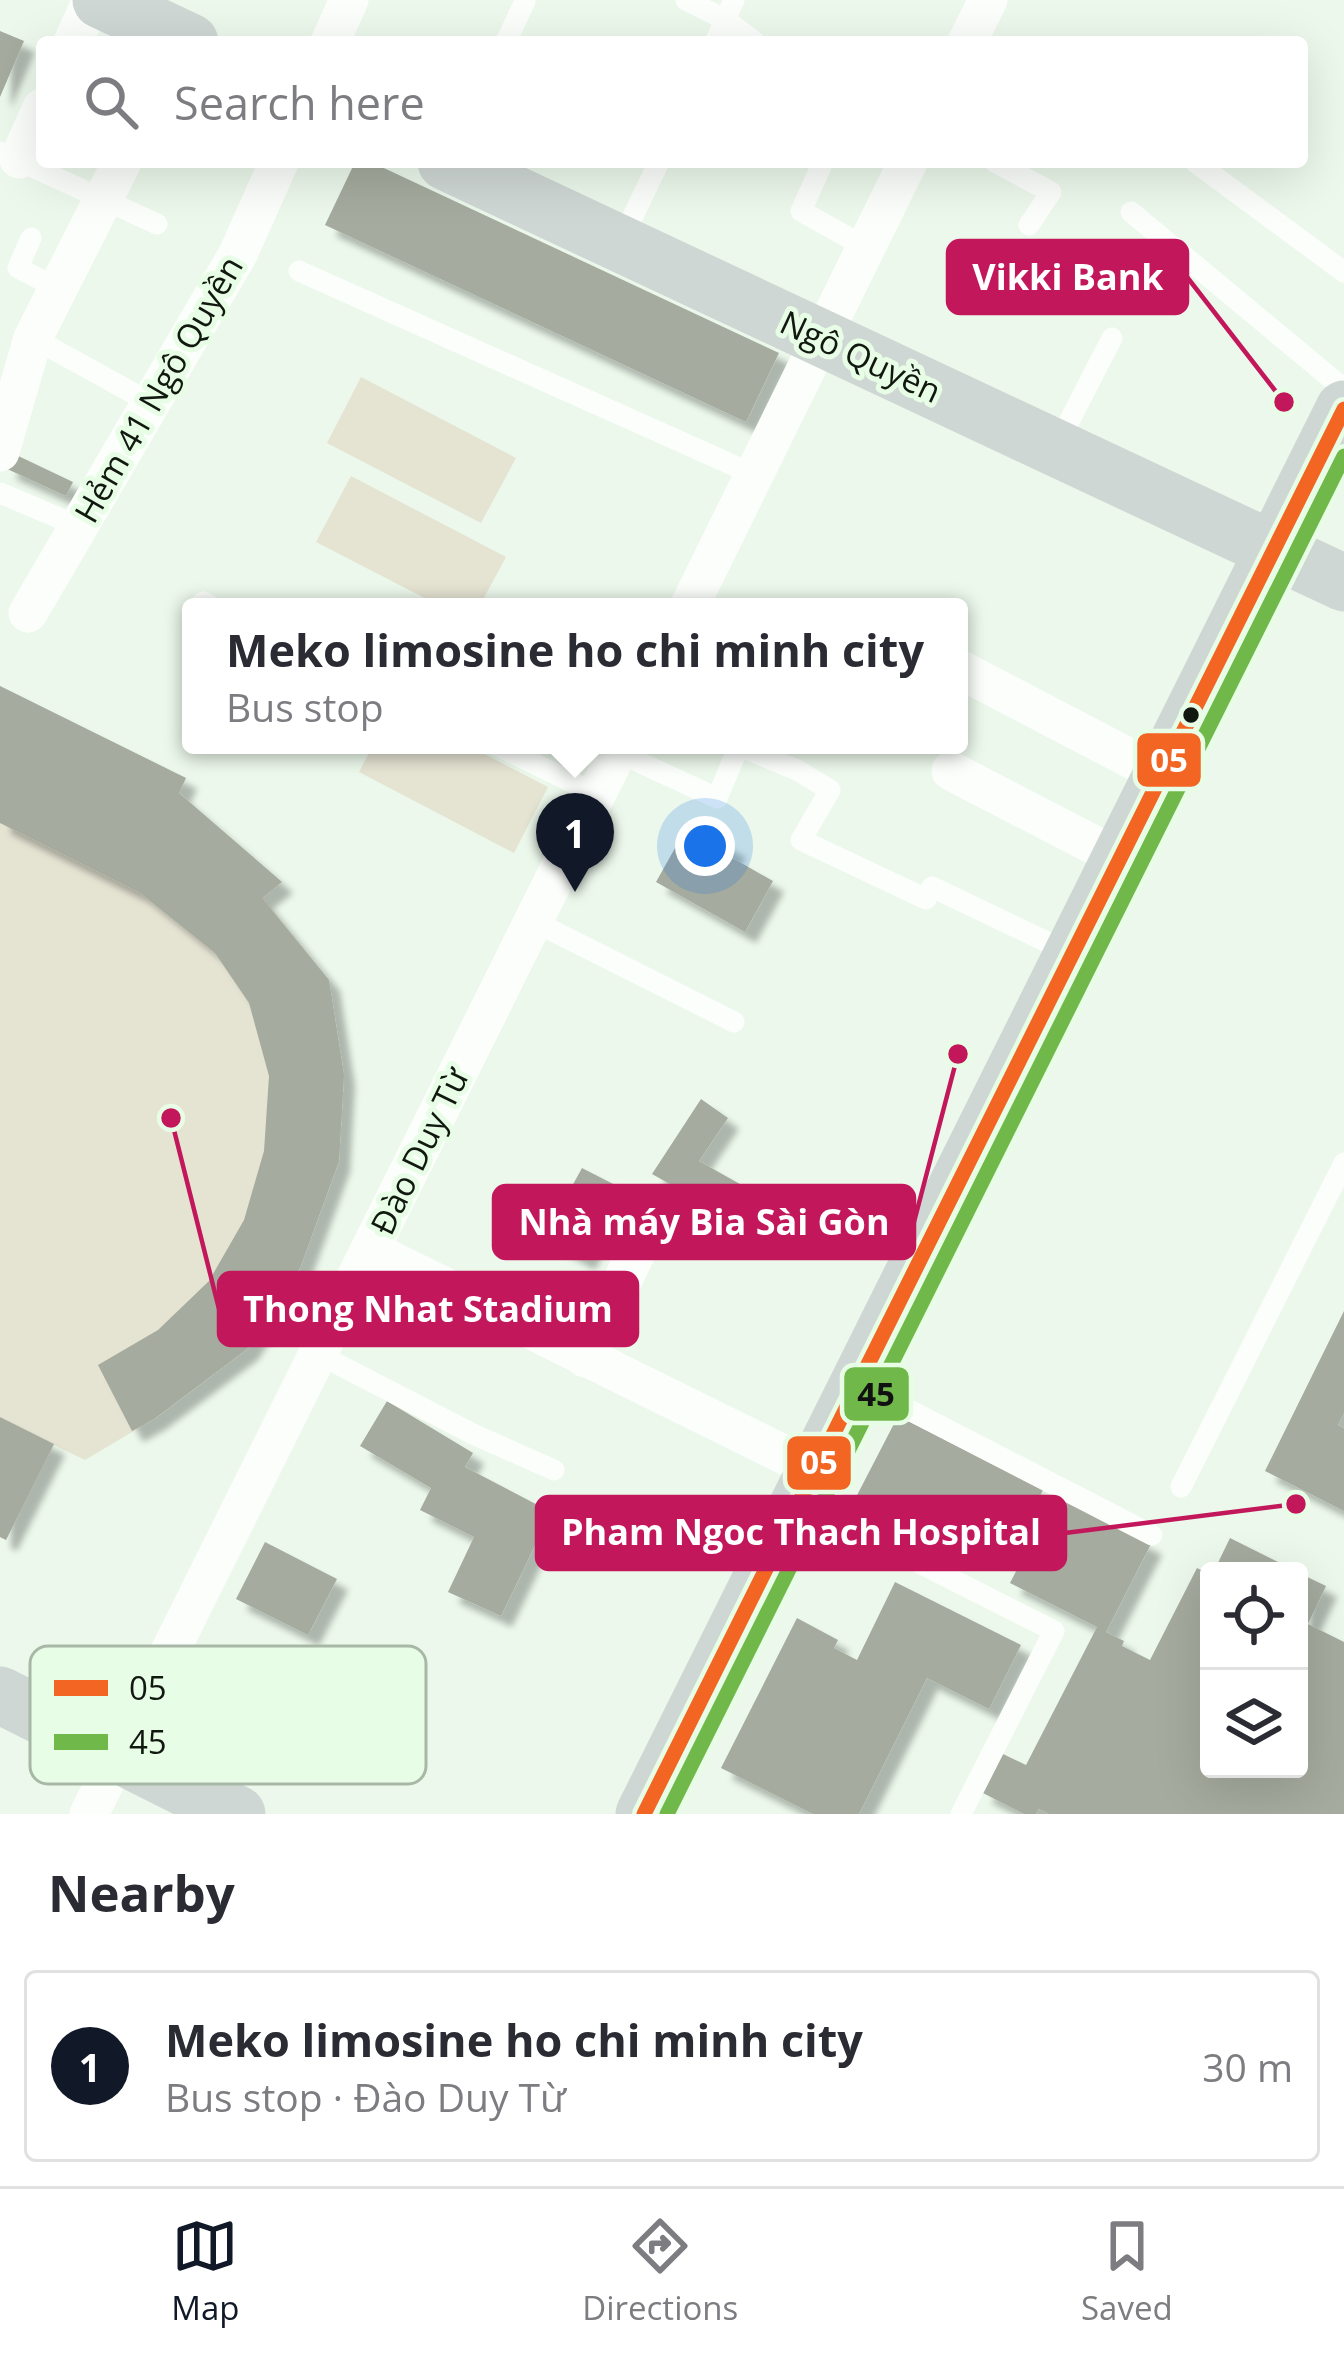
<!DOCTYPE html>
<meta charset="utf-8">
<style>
body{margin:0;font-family:"Open Sans",sans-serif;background:#f7f7f7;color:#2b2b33}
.controls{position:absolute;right:36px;bottom:36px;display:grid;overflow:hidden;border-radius:12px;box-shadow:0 12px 48px #0002}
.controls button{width:108px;height:108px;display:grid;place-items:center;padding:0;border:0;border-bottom:3px solid #e1e1e2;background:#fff;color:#2b2b33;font:60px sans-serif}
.you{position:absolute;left:705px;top:846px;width:42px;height:42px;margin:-30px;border:9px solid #fff;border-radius:50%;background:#1a73e8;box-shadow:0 0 0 18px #1a73e833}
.badge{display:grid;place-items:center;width:78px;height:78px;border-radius:50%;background:#111827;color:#fff;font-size:39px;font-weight:700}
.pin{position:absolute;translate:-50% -99px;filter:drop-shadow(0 3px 6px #0008)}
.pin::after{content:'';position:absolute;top:63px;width:42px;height:36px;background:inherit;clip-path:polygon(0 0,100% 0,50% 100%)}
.popup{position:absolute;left:182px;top:598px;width:786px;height:156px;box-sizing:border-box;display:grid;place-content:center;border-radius:12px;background:#fff;filter:drop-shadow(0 3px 9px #0005);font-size:39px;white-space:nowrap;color:#7c7c81}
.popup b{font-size:45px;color:#2b2b33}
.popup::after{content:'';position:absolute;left:50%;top:100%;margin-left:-24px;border:24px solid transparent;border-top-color:#fff}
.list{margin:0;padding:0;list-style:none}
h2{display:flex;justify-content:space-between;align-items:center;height:156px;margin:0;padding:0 48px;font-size:51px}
h2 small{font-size:39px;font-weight:400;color:#7c7c81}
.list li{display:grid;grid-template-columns:78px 1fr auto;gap:36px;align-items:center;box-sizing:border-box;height:192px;margin:0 24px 24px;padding:0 24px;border:3px solid #e1e1e2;border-radius:12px}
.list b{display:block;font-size:45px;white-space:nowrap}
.list p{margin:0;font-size:39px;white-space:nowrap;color:#7c7c81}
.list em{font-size:39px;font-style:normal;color:#7c7c81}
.icon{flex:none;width:66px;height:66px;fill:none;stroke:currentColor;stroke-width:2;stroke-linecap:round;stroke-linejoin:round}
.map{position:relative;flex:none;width:1344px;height:1814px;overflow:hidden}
.search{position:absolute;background:#fff;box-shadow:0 12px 48px #0002;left:36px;right:36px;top:36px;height:132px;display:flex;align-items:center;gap:30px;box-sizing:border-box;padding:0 42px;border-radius:12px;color:#7c7c81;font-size:45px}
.sheet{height:372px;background:#fff}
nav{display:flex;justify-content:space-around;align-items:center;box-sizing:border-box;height:168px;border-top:3px solid #e1e1e2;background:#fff;font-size:33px;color:#7c7c81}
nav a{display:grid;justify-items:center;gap:6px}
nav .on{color:#111827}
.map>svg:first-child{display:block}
.green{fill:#e5e3d2}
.building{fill:#a5ab9e;filter:url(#shadow)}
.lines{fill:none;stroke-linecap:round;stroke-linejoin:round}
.lane{stroke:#fcfefc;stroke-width:21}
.street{stroke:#fcfefc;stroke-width:39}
.secondary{stroke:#cfd7d4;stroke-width:57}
.bus-1-casing{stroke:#e8fde6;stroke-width:24}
.bus-2-casing{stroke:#e8fde6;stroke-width:24}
.bus-1{stroke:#f26522;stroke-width:15}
.bus-2{stroke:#71b84a;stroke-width:15}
.bus-dot{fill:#111810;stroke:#e8fde6;stroke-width:4.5}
.labels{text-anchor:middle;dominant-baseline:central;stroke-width:10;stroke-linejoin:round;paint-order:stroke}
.street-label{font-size:33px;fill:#111810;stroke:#e8fde6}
.key{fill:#e8fde6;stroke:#a8b8a6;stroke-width:3}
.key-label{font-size:33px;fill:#111810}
.leader{fill:none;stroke:#c2185b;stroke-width:4.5}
.callout-dot{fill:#c2185b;stroke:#e8fde6;stroke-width:4.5}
.callout{fill:#c2185b;stroke:#c2185b;stroke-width:4.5}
.callout-label{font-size:36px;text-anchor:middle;font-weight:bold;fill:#fff}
.line-badge{stroke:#e8fde6;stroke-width:4.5}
.badge-label{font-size:33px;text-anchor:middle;font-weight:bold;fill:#fff}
.pale-badge-label{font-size:33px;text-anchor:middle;font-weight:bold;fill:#111}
</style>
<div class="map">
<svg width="1344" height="1814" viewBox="0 0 1344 1814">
<defs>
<filter id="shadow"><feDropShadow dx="11" dy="11" stdDeviation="3" flood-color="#0004"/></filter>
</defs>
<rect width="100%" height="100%" fill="#ecf8eb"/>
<g class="green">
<path d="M361,377L516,458L481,523L327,443Z"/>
<path d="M351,476L506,557L479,607H442L316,542Z"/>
<path d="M0,686L186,778L179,793L282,882L263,898L329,980L344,1075L339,1161L300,1268L247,1349L154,1419L85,1460L54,1445L6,1540L0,1537Z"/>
<path d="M373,745H467L548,787L514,853L359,772Z"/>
</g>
<g class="building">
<path d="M0,31L24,41L0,97Z"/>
<path d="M355,162H371L779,353L746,422L325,225Z"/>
<path d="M12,453L73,482L66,496L5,468Z"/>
<path d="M0,686L186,778L179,793L282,882L262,898L329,980L344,1075L339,1161L300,1268L247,1349L154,1419L132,1431L98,1365L158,1330L209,1281L244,1220L264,1151L269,1076L249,1003L215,953L140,893L0,823Z"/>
<path d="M684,832L707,845L713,835L735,847L729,856L773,881L745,932L656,882Z"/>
<path d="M701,1099L728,1118L699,1161L747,1188L730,1218L652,1174Z"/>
<path d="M582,1168L623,1189L584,1259L544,1237Z"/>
<path d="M1344,1311V1413L1338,1425L1344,1428V1511L1265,1471Z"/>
<path d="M387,1401L473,1453L465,1467L551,1512L501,1616L448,1592L474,1537L420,1510L431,1488L360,1446Z"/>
<path d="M898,1416L1043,1490L1008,1559L956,1532L947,1550L853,1503Z"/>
<path d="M0,1417L54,1444L6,1540L0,1537Z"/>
<path d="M1055,1496L1151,1544L1106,1632L1124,1641L1122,1646L1150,1660L1197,1568L1209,1574V1769H1299V1573L1326,1586L1308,1624L1344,1642V1814H1049L1039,1809L1036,1814H1024L981,1792L1001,1753L1026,1765L1097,1627L1010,1583Z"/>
<path d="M1230,1538L1296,1571H1214Z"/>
<path d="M265,1542L337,1579L308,1635L236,1599Z"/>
<path d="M895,1582L1021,1645L989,1709L927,1678L859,1814H813L721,1768L797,1618L838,1640L834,1648L857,1660Z"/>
</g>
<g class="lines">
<g class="lane">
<path d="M686,0L726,20L755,42"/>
<path d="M506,42L525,1"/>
<path d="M715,42L734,0"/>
<path d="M0,152L157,224"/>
<path d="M823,162L801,211L867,248"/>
<path d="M995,162L1051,192L1029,225"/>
<path d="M1195,162L1344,272"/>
<path d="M1131,212L1344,389"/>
<path d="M31,238L18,268L59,289"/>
<path d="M620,243L659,162"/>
<path d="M299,271L755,475"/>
<path d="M33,338L151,403"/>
<path d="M1056,447L1112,338"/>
<path d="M0,493L78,526"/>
<path d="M203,602L212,607"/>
<path d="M496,745L596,794"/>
<path d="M617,752L717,798L739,746L797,770L830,790L801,840L926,899L932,887L1070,953"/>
<path d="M533,921L734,1022"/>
<path d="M318,1354L475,1435L554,1470"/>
<path d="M859,1384L1152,1535"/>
<path d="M1181,1487L1344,1163"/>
<path d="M799,1502L1054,1631L961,1814"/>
</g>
<g class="street">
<path d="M73,42L92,0"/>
<path d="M330,42L349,0"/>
<path d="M967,42L988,0"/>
<path d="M19,159L42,108"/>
<path d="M0,452L33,338L122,162"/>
<path d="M689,607L908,162"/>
<path d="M28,613L238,254L279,162"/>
<path d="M959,669L1162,775"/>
<path d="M951,771L1121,859"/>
<path d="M370,1250L815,1470"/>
<path d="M585,1358L648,1228"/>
<path d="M89,1814L621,745"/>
</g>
<g class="secondary">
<path d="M101,0L190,42"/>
<path d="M446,162L1344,583"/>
<path d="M0,1695L237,1814"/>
<path d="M644,1814L1344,409"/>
</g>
<defs>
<path id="bus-1" d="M644,1814L1344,409"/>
<path id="bus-2" d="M667,1814L1344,456"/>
</defs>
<use href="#bus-1" class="bus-1-casing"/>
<use href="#bus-2" class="bus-2-casing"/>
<use href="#bus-1" class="bus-1"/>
<use href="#bus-2" class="bus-2"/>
</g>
<circle class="bus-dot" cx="1191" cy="715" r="10"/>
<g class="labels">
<g class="street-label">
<text transform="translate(861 356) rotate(25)">Ngô Quyền</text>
<text transform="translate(158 389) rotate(-60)">Hẻm 41 Ngô Quyền</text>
<text transform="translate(419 1151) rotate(-64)">Đào Duy Từ</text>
</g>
</g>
<rect x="30" y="1646" width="396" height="138" rx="18" class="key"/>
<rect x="54" y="1680" width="54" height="16" fill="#f26522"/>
<rect x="54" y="1734" width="54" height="16" fill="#71b84a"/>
<g class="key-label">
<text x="129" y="1700">05</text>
<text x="129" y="1754">45</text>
</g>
<path class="leader" d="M1284 402L1187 277M958 1054L914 1222M171 1118L219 1309M1296 1504L1065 1533"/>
<g class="callout-dot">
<circle cx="1284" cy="402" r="12"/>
<circle cx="958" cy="1054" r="12"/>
<circle cx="171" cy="1118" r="12"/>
<circle cx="1296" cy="1504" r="12"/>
</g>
<g class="callout">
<rect x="948" y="241" width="239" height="72" rx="12"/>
<rect x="494" y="1186" width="420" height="72" rx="12"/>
<rect x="219" y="1273" width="418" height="72" rx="12"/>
<rect x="537" y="1497" width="528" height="72" rx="12"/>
</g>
<g class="callout-label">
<text x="1068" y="290">Vikki Bank</text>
<text x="704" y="1235">Nhà máy Bia Sài Gòn</text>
<text x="428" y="1322">Thong Nhat Stadium</text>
<text x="801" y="1545">Pham Ngoc Thach Hospital</text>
</g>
<g class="line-badge">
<rect x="1135" y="731" width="68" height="58" rx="12" fill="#f26522"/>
<rect x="842" y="1365" width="69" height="58" rx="12" fill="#71b84a"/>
<rect x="785" y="1434" width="68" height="58" rx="12" fill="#f26522"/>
</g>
<g class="badge-label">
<text x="1169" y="772">05</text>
<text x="819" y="1474">05</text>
</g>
<g class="pale-badge-label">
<text x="876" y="1406">45</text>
</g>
</svg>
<div class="controls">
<button><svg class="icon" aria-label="locate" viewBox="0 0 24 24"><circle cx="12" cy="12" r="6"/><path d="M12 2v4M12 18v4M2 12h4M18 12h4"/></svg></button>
<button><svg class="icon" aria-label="layers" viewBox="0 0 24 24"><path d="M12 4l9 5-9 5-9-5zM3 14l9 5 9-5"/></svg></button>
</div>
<div class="you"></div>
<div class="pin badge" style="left:575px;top:892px">1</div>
<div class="popup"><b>Meko limosine ho chi minh city</b>Bus stop</div>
<div class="search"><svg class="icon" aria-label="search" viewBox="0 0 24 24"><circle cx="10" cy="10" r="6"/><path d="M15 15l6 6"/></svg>Search here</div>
</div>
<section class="sheet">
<h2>Nearby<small></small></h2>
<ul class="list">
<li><span class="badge">1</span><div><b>Meko limosine ho chi minh city</b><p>Bus stop · Đào Duy Từ</p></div><em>30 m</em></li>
</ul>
</section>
<nav>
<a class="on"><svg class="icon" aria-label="map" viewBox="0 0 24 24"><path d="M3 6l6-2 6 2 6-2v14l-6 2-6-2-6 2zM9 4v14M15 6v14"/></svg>Map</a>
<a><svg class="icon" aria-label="directions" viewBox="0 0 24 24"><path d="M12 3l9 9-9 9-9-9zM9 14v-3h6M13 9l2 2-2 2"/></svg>Directions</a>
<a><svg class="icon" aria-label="saved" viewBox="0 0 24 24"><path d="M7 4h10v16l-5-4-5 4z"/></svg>Saved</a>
</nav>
